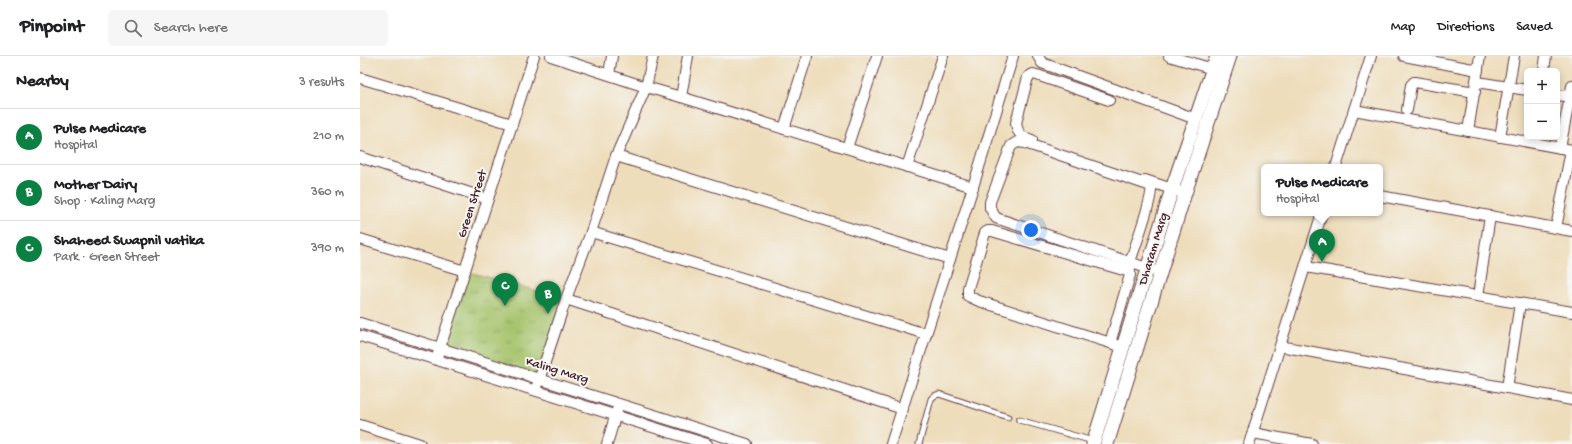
<!DOCTYPE html>
<meta charset="utf-8">
<style>
body{margin:0;font-family:"Gochi Hand",sans-serif;background:#f6f6f6;color:#202124}
.controls{position:absolute;right:12px;top:12px;display:grid;overflow:hidden;border-radius:6px;box-shadow:0 2px 10px #0003}
.controls button{width:36px;height:36px;display:grid;place-items:center;padding:0;border:0;border-bottom:1px solid #e0e0e0;background:#fff;color:#202124;font:20px sans-serif}
.you{position:absolute;left:671px;top:174px;width:14px;height:14px;margin:-10px;border:3px solid #fff;border-radius:50%;background:#1a73e8;box-shadow:0 0 0 6px #1a73e833}
.badge{display:grid;place-items:center;width:26px;height:26px;border-radius:50%;background:#0b8043;color:#fff;font-size:13px;font-weight:700}
.pin{position:absolute;translate:-50% -33px;filter:drop-shadow(0 1px 2px #0008)}
.pin::after{content:'';position:absolute;top:21px;width:14px;height:12px;background:inherit;clip-path:polygon(0 0,100% 0,50% 100%)}
.popup{position:absolute;left:901px;top:108px;width:122px;height:52px;box-sizing:border-box;display:grid;place-content:center;border-radius:6px;background:#fff;filter:drop-shadow(0 1px 3px #0005);font-size:13px;white-space:nowrap;color:#757577}
.popup b{font-size:15px;color:#202124}
.popup::after{content:'';position:absolute;left:50%;top:100%;margin-left:-8px;border:8px solid transparent;border-top-color:#fff}
.list{margin:0;padding:0;list-style:none}
h2{display:flex;justify-content:space-between;align-items:center;height:52px;margin:0;padding:0 16px;font-size:17px}
h2 small{font-size:13px;font-weight:400;color:#757577}
.list li{display:grid;grid-template-columns:26px 1fr auto;gap:12px;align-items:center;box-sizing:border-box;height:56px;padding:0 16px;border-top:1px solid #e0e0e0}
.list b{display:block;font-size:15px;white-space:nowrap}
.list p{margin:0;font-size:13px;white-space:nowrap;color:#757577}
.list em{font-size:13px;font-style:normal;color:#757577}
.icon{flex:none;width:22px;height:22px;fill:none;stroke:currentColor;stroke-width:2;stroke-linecap:round;stroke-linejoin:round}
.map{position:relative;flex:none;width:1212px;height:388px;overflow:hidden}
header{display:flex;align-items:center;gap:24px;box-sizing:border-box;height:56px;padding:0 20px;background:#fff;border-bottom:1px solid #e0e0e0}
header strong{font-size:19px}
nav{display:flex;gap:22px;margin-inline-start:auto;font-size:14px}
.search{width:280px;height:36px;background:#f6f6f6;display:flex;align-items:center;gap:10px;box-sizing:border-box;padding:0 14px;border-radius:6px;color:#757577;font-size:15px}
main{display:flex}
aside{flex:1;background:#fff}
.map>svg:first-child{display:block}
.park{fill:url(#park-tufts);stroke:#78714a}
.lines{fill:none;stroke-linecap:round;stroke-linejoin:round}
.service-casing{stroke:#633c41;stroke-width:7}
.minor-casing{stroke:#633c41;stroke-width:12}
.tertiary-casing{stroke:#633c41;stroke-width:15}
.service{stroke:#fff;stroke-width:5}
.minor{stroke:#fff;stroke-width:10}
.tertiary{stroke:#fff;stroke-width:13}
.labels{text-anchor:middle;dominant-baseline:central;stroke-width:4;stroke-linejoin:round;paint-order:stroke}
.street-label{font-size:13px;fill:#4a1f2b;stroke:#f6f6f2}
</style>
<header>
<strong>Pinpoint</strong>
<div class="search"><svg class="icon" aria-label="search" viewBox="0 0 24 24"><circle cx="10" cy="10" r="6"/><path d="M15 15l6 6"/></svg>Search here</div>
<nav><a>Map</a><a>Directions</a><a>Saved</a></nav>
</header>
<main>
<aside>
<h2>Nearby<small>3 results</small></h2>
<ul class="list">
<li><span class="badge">A</span><div><b>Pulse Medicare</b><p>Hospital</p></div><em>210 m</em></li>
<li><span class="badge">B</span><div><b>Mother Dairy</b><p>Shop · Kaling Marg</p></div><em>360 m</em></li>
<li><span class="badge">C</span><div><b>Shaheed Swapnil vatika</b><p>Park · Green Street</p></div><em>390 m</em></li>
</ul>
</aside>
<div class="map">
<svg width="1212" height="388" viewBox="0 0 1212 388">
<defs>
<pattern id="park-tufts" width="24" height="20" patternUnits="userSpaceOnUse"><rect width="24" height="20" fill="#a5c36a"/><path d="M3 7l-1-3M5 7V3M7 7l1-3M15 17l-1-3M17 17v-4M19 17l1-3" fill="none" stroke="#889e57"/></pattern>
</defs>
<rect width="100%" height="100%" fill="#f6f6f2"/>
<filter id="ink" filterUnits="userSpaceOnUse"><feTurbulence type="fractalNoise" baseFrequency=".025" numOctaves="2"/><feDisplacementMap in="SourceGraphic" scale="8" xChannelSelector="R" yChannelSelector="G"/><feConvolveMatrix kernelMatrix="1 2 1 2 8 2 1 2 1" color-interpolation-filters="sRGB"/></filter>
<filter id="wash" filterUnits="userSpaceOnUse"><feTurbulence type="fractalNoise" baseFrequency=".012" numOctaves="4" result="noise"/><feDisplacementMap in="SourceGraphic" scale="16" xChannelSelector="R" yChannelSelector="G"/><feGaussianBlur stdDeviation="0.9" result="paint"/><feColorMatrix in="noise" values="0 0 0 0 0 0 0 0 0 0 0 0 0 0 0 0 0 1.4 0 .05"/><feComposite in="paint" operator="in"/></filter>
<g filter="url(#wash)">
<rect width="100%" height="100%" fill="#edb"/>
<path class="park" d="M105,215L206,243L179,323L80,292Z"/>
</g>
<g filter="url(#ink)">
<g class="lines">
<defs>
<g id="service">
<path d="M659,364L733,385"/>
<path d="M559,388L571,343L574,340L579,338L648,361"/>
</g>
<g id="minor">
<path d="M191,0L286,31L321,41L613,131"/>
<path d="M678,0L682,7L836,63"/>
<path d="M809,0L853,13"/>
<path d="M1044,0L1118,14"/>
<path d="M1184,15L1186,0"/>
<path d="M249,18L252,0"/>
<path d="M0,22L152,68"/>
<path d="M1117,26L1167,34"/>
<path d="M1197,39L1212,41"/>
<path d="M321,41L328,0"/>
<path d="M994,54L1212,94"/>
<path d="M1047,54L1051,29L1054,26L1115,36"/>
<path d="M424,73L447,0"/>
<path d="M1108,75L1120,0"/>
<path d="M1140,81L1154,0"/>
<path d="M672,84L663,81L658,75L656,67L668,21L673,18L677,19L749,44"/>
<path d="M487,92L517,0"/>
<path d="M1200,92L1212,30"/>
<path d="M256,100L590,203"/>
<path d="M0,101L128,143"/>
<path d="M547,111L583,0"/>
<path d="M976,111L1011,0"/>
<path d="M785,124L818,135"/>
<path d="M1020,140L1212,175"/>
<path d="M1196,172L1211,94"/>
<path d="M231,176L566,278"/>
<path d="M0,183L105,215"/>
<path d="M770,206C774,194 794,138 791,130L665,87L657,86L651,90L630,146V152L636,162L793,214"/>
<path d="M946,211L1212,256"/>
<path d="M1118,240L1130,160"/>
<path d="M206,243L543,353"/>
<path d="M0,267L387,388"/>
<path d="M0,280L347,388"/>
<path d="M750,287L770,219V216L632,175H628L625,177L608,232V240L619,245L763,291"/>
<path d="M920,290L1212,344"/>
<path d="M78,298L174,0"/>
<path d="M177,330L206,243L231,176L256,100L286,31L293,0"/>
<path d="M1147,332L1160,247"/>
<path d="M0,369L60,388"/>
<path d="M893,377L952,388"/>
<path d="M247,388L257,354"/>
<path d="M531,388L613,131L653,0"/>
<path d="M889,388L962,157"/>
</g>
<g id="tertiary">
<path d="M733,388L812,133L857,0"/>
<path d="M747,388L825,137L870,0"/>
</g>
</defs>
<use href="#service" class="service-casing"/>
<use href="#minor" class="minor-casing"/>
<use href="#tertiary" class="tertiary-casing"/>
<use href="#service" class="service"/>
<use href="#minor" class="minor"/>
<use href="#tertiary" class="tertiary"/>
</g>
</g>
<g class="labels">
<g class="street-label">
<text transform="translate(113 148) rotate(-72)">Green Street</text>
<text transform="translate(794 193) rotate(-73)">Dharam Marg</text>
<text transform="translate(197 315) rotate(17)">Kaling Marg</text>
</g>
</g>
</svg>
<div class="controls">
<button>+</button>
<button>−</button>
</div>
<div class="you"></div>
<div class="pin badge" style="left:962px;top:206px">A</div>
<div class="popup"><b>Pulse Medicare</b>Hospital</div>
<div class="pin badge" style="left:188px;top:258px">B</div>
<div class="pin badge" style="left:145px;top:250px">C</div>
</div>
</main>
